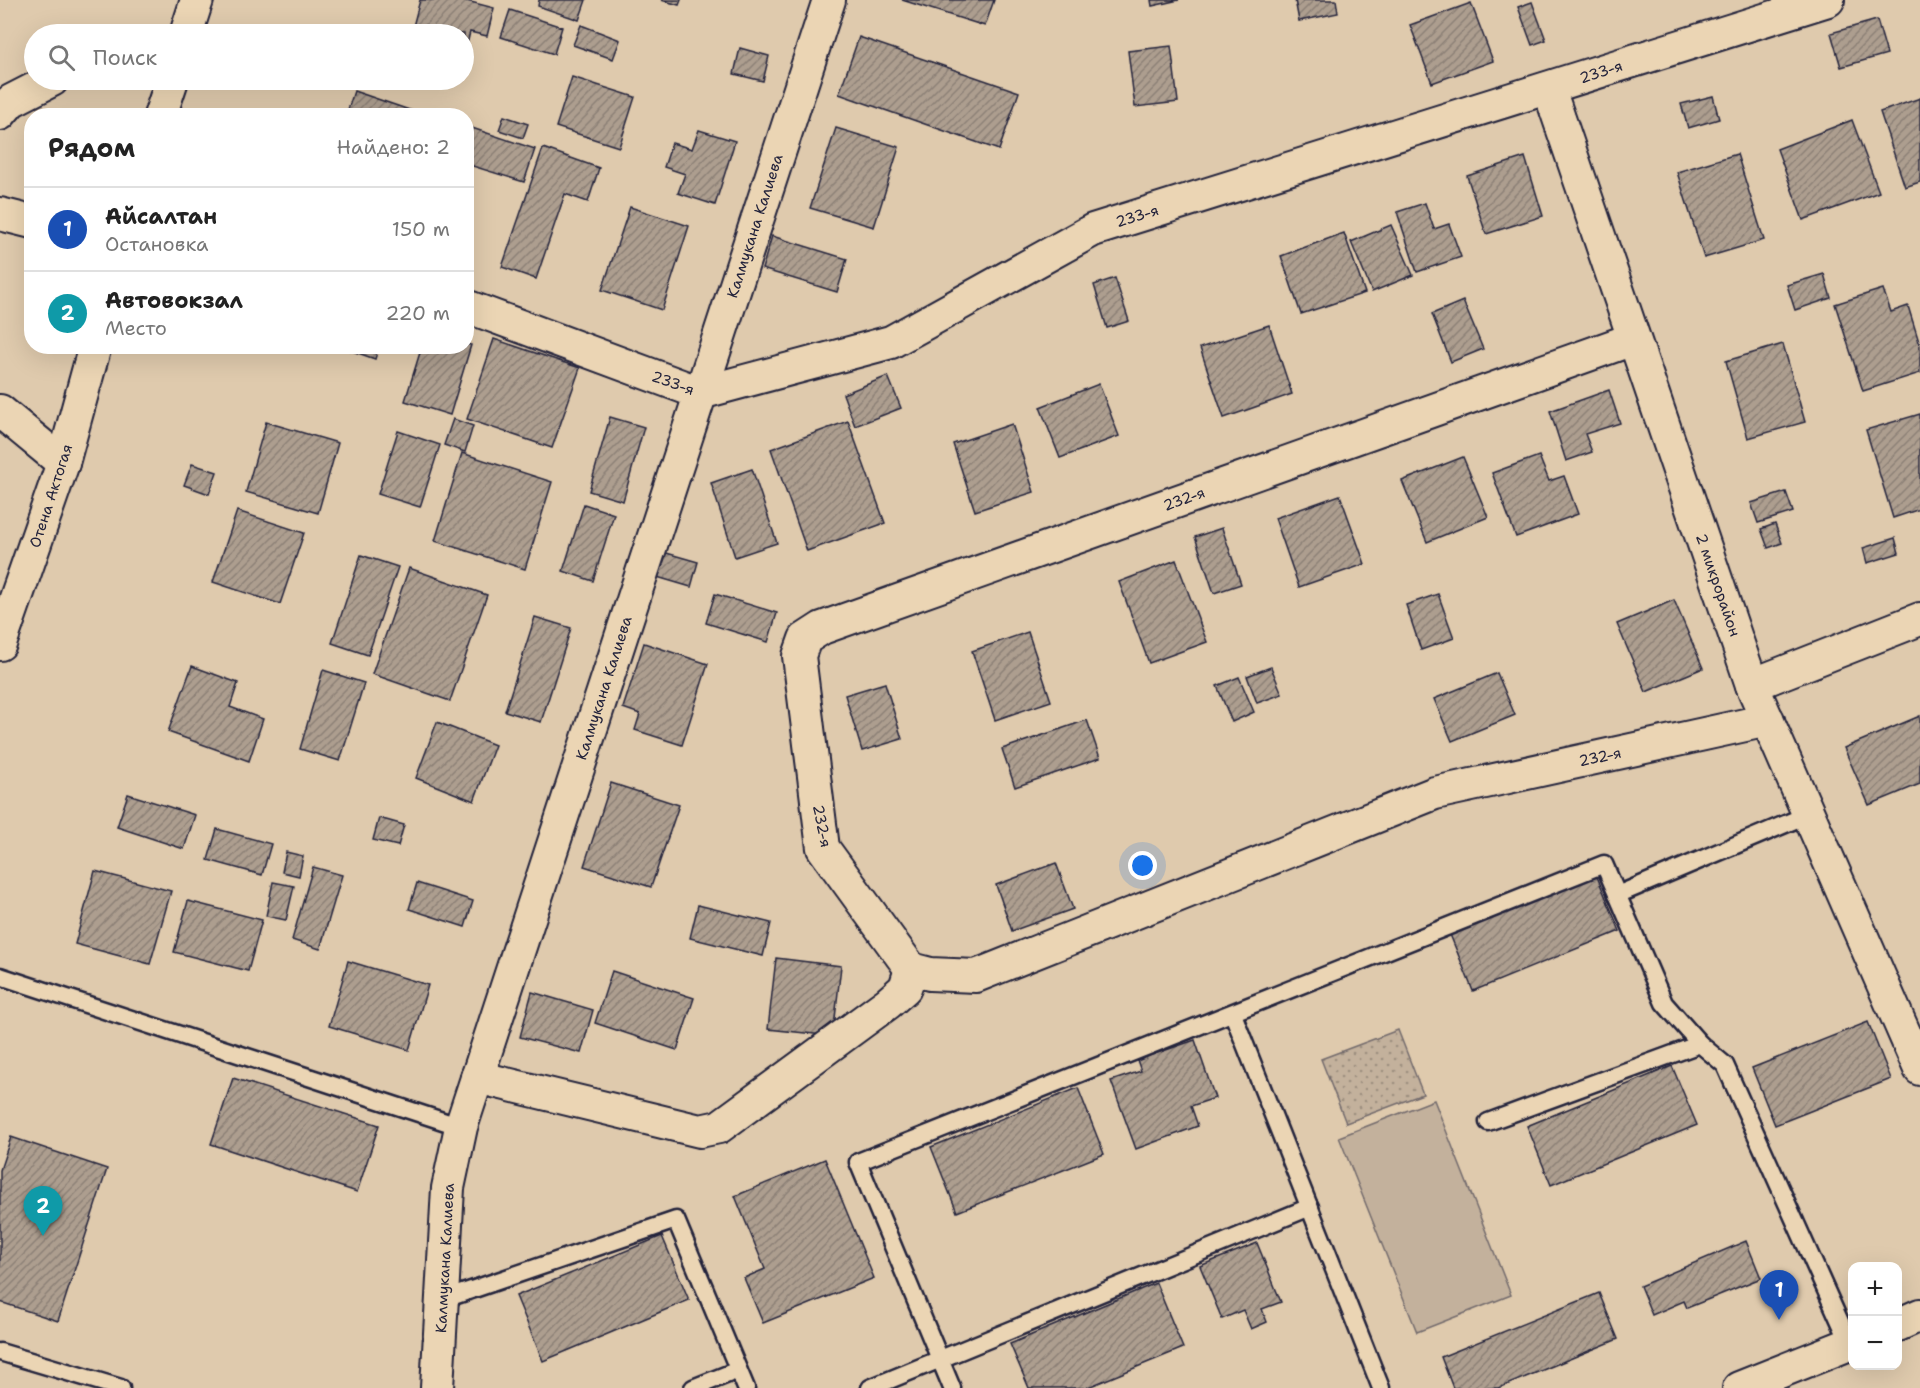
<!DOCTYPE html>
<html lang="ru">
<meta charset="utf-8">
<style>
body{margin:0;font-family:"Shantell Sans",sans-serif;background:#f2f2f2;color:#222}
.controls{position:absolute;right:18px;bottom:18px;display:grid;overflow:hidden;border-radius:12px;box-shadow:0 6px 24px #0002}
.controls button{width:54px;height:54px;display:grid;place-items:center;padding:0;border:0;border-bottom:2px solid #e0e0e0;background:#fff;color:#222;font:30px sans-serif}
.you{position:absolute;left:1143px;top:866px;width:21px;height:21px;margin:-15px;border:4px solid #fff;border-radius:50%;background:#1a73e8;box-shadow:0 0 0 9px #1a73e833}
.badge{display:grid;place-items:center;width:39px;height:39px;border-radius:50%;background:#22223b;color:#fff;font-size:20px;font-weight:700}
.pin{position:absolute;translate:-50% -50px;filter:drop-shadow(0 2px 3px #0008)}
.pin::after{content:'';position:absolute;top:32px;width:21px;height:18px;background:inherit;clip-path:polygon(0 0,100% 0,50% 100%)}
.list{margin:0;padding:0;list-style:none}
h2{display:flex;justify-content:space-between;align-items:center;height:78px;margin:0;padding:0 24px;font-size:26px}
h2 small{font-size:20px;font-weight:400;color:#767676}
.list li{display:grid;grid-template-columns:39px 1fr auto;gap:18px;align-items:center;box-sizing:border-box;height:84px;padding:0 24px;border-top:2px solid #e0e0e0}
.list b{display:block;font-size:22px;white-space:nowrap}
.list p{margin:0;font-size:20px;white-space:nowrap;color:#767676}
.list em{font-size:20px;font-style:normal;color:#767676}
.icon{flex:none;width:33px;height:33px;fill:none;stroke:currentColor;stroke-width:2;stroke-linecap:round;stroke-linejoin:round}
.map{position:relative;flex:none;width:1920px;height:1388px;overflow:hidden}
.search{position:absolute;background:#fff;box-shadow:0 6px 24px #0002;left:24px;top:24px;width:450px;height:66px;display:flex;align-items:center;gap:15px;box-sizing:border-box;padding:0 21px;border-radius:33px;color:#767676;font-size:22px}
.panel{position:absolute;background:#fff;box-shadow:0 6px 24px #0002;left:24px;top:108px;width:450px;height:246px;border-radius:24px}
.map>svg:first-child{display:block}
.green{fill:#c3b19c;stroke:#726a6c;stroke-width:1.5}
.park{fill:url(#park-dots);stroke:#726a6c;stroke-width:1.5}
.building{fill:url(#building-hatch);stroke:#22223b;stroke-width:1.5}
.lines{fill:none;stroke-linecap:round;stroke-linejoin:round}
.service-casing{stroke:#22223b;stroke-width:21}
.minor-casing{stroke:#22223b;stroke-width:36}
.service{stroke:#ebd5b4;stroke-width:16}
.minor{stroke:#ebd5b4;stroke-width:32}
.labels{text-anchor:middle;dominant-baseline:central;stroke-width:4.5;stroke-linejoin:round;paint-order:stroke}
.street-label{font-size:15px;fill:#22223b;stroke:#ebd5b4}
</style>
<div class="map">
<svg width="1920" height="1388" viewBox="0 0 1920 1388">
<defs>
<pattern id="park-dots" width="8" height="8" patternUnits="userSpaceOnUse" patternTransform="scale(1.5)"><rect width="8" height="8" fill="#c3b19c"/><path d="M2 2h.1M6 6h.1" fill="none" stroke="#9e9080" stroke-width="1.8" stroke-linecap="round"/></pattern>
<pattern id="building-hatch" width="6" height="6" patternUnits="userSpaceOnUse" patternTransform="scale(1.5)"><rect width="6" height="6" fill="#ad9e8f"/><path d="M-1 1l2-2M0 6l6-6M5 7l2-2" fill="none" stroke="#8c8076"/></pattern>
</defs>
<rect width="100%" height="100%" fill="#dfcaad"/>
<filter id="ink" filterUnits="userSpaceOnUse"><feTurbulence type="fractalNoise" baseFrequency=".0167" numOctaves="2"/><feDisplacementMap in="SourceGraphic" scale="12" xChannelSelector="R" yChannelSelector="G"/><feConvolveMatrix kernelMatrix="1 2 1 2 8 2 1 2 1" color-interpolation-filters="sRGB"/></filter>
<g filter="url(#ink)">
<path class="green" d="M1434,1100L1511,1295L1417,1332L1339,1137Z"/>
<path class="park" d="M1398,1030L1423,1094L1346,1123L1321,1059Z"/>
<g class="building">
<path d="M420,0H463L494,8L487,36L470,32L464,57V34H411Z"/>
<path d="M539,0H586L579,20L538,6Z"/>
<path d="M661,0H681L679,5Z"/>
<path d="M902,0H994L985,26Z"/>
<path d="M1151,0H1179L1152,6Z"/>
<path d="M1295,0H1336L1338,13L1299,21Z"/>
<path d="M1532,2L1546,40L1532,45L1518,7Z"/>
<path d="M1471,3L1493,61L1432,83L1410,25Z"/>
<path d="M510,10L562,27L554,54L501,37Z"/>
<path d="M1877,20L1887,54L1841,67L1831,33Z"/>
<path d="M581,25L620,40L613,59L573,45Z"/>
<path d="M859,37L1019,92L999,150L839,94Z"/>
<path d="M1171,46L1178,102L1135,107L1128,51Z"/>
<path d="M740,48L769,56L763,81L734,74Z"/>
<path d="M572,77L635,97L619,147L556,127Z"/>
<path d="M354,91L427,116H346Z"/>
<path d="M1713,96L1719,119L1688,128L1681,104Z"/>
<path d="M1920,98V182L1905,187L1880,112Z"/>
<path d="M504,116L528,124L523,138L499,130Z"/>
<path d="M1852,120L1879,192L1803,220L1777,149Z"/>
<path d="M472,128L535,149L524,182L466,164V145Z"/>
<path d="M836,128L899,147L874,227L810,208Z"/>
<path d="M699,130L735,141L715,205L678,193L685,174L664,167L672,143L692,149Z"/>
<path d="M543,148L599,168L588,202L565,194L536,279L502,267Z"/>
<path d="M1737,154L1764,240L1704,258L1677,172Z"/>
<path d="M1525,157L1543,216L1486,234L1467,176Z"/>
<path d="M1425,203L1434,229L1449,224L1461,257L1417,272L1397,212Z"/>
<path d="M630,207L689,226L662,310L602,290Z"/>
<path d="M1391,225L1413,275L1372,292L1351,242Z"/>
<path d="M1344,233L1365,293L1301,314L1281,256Z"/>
<path d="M772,236L847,259L837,292L762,269Z"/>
<path d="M1824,274L1831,298L1795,310L1787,285Z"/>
<path d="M1115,278L1129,321L1107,328L1094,285Z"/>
<path d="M1883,289L1891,312L1908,306L1920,345V373L1863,391L1835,304Z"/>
<path d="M1463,301L1483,349L1451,362L1432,314Z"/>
<path d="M1269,325L1292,394L1224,418L1200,348Z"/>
<path d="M494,339L580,368L552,448L467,419Z"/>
<path d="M466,344L471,345L450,415L405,401L422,346H466Z"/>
<path d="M1783,344L1805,422L1748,438L1726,361Z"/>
<path d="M338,346H379L375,359Z"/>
<path d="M888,376L901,408L855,426L843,394Z"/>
<path d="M1099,384L1119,436L1060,458L1040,407Z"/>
<path d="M1609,390L1620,423L1585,434L1592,452L1566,461L1550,411Z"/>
<path d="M1920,414V509L1893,518L1866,430Z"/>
<path d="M610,417L644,427L623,501L589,491Z"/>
<path d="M453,419L473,426L465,452L444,445Z"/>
<path d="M848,421L885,523L807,551L771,449Z"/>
<path d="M266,422L338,443L318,513L246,492Z"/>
<path d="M1012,424L1034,492L975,511L953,444Z"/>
<path d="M398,431L440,445L420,507L378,494Z"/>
<path d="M462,453L552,482L525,569L435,541Z"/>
<path d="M1539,456L1549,481L1564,476L1578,514L1516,537L1492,473Z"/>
<path d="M1463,457L1488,517L1427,542L1402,481Z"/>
<path d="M192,464L217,472L209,494L184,485Z"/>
<path d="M752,469L777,543L735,557L711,483Z"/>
<path d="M1786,492L1793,512L1758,523L1751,503Z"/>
<path d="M1340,495L1365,564L1299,587L1275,518Z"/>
<path d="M584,504L614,514L593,581L563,571Z"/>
<path d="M237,511L304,533L280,604L213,582Z"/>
<path d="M1775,524L1782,543L1768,548L1761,529Z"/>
<path d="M1222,528L1241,584L1214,593L1195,537Z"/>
<path d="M1895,538L1899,553L1867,563L1863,548Z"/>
<path d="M663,552L698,562L691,587L657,577Z"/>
<path d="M361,555L398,567L368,655L332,643Z"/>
<path d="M1176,560L1207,642L1149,663L1119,582Z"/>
<path d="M409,568L487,595L450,701L372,674Z"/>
<path d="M715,594L777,613L768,642L706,623Z"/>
<path d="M1438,594L1454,638L1421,650L1406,605Z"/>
<path d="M1674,600L1703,668L1646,692L1617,624Z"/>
<path d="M535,617L571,628L541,722L505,711Z"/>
<path d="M1028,632L1051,701L995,720L972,651Z"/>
<path d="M644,643L708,664L682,745L635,730L640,714L623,708Z"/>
<path d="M192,666L238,683L230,707L263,719L249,761L168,732Z"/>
<path d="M1271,667L1282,694L1257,703L1247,676Z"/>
<path d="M323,670L364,683L340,761L300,749Z"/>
<path d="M1497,673L1515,715L1452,741L1434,699Z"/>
<path d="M1239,677L1254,712L1232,722L1217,686Z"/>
<path d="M885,683L902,739L862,751L845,695Z"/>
<path d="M1920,716V784L1869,805L1844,748Z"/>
<path d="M1087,720L1100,758L1015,787L1002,749Z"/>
<path d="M437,722L495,745L474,801L416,778Z"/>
<path d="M611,783L679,805L651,887L584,866Z"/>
<path d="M128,794L195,815L184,849L117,827Z"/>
<path d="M379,818L404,825L398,846L373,840Z"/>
<path d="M217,829L271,844L262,875L208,860Z"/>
<path d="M286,852L303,856L299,876L282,872Z"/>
<path d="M1056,863L1073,909L1012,931L996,885Z"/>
<path d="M313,867L342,875L320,949L292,940Z"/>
<path d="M95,871L171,891L150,964L75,944Z"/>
<path d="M1595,872L1620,931L1473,991L1449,932Z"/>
<path d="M273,882L294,886L286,920L266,916Z"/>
<path d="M417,883L473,901L465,927L409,909Z"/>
<path d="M188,901L262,920L248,971L174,952Z"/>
<path d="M698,905L771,923L763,956L690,938Z"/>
<path d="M776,958L841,966L833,1036L768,1029Z"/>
<path d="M348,961L428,985L409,1050L329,1026Z"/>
<path d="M612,971L694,998L677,1050L595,1023Z"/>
<path d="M532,992L593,1010L581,1053L520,1037Z"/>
<path d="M1868,1022L1891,1079L1775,1125L1752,1068Z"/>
<path d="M1195,1040L1215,1098L1191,1106L1198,1126L1136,1149L1111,1081L1141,1071L1137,1060Z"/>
<path d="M1672,1066L1697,1125L1551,1185L1527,1126Z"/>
<path d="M233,1078L379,1125L357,1192L211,1144Z"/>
<path d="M1078,1088L1104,1154L957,1212L931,1147Z"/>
<path d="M11,1137L107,1169L58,1321L0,1302V1170Z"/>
<path d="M825,1159L874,1278L763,1323L744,1278L765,1269L735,1196Z"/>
<path d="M662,1236L689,1300L543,1361L516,1296Z"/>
<path d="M1746,1241L1761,1278L1687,1308L1684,1301L1652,1315L1640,1286Z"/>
<path d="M1257,1243L1281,1302L1262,1309L1267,1322L1251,1329L1243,1310L1222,1319L1200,1266Z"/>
<path d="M1156,1283L1183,1348L1086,1388H1029L1010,1344Z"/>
<path d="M1599,1293L1618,1339L1499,1388H1453L1441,1357Z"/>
</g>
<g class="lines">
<defs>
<g id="service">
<path d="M1617,895L1809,814"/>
<path d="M0,976L461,1127"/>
<path d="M1233,1014L1381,1388"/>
<path d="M1488,1122L1700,1044"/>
<path d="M442,1300L676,1220L746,1388"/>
<path d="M0,1352L121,1388"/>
<path d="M693,1388L738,1370"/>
<path d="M870,1388L1310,1207"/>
<path d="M952,1388L858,1162L1604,864L1664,1003L1700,1044L1725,1065L1850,1344"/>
</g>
<g id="minor">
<path d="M186,34L197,0"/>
<path d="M1549,89L1752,685L1920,1069"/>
<path d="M0,114L11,101L52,80"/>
<path d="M160,116L172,80"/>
<path d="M0,214L32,222"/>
<path d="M466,306L700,393L891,342L1093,230L1828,0"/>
<path d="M1633,339L822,628L805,639L799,656L823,848L911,969L930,974L976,976L1435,793L1768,720"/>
<path d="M0,411L63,463"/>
<path d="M0,644L63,463L95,346"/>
<path d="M1752,685L1920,619"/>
<path d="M477,1077L700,1131L719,1127L888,1003L905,988L911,969"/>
<path d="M1898,1325L1920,1315"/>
<path d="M437,1388L448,1188L461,1127L829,0"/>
<path d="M1739,1388L1852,1343"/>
</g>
</defs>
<use href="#service" class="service-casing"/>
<use href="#minor" class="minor-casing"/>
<use href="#service" class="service"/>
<use href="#minor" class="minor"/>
</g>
</g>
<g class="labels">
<g class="street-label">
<text transform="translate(1601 72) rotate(-18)">233-я</text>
<text transform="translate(1137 216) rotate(-17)">233-я</text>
<text transform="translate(755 226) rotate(-72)">Калмукана Калиева</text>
<text transform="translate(673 383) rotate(20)">233-я</text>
<text transform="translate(51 496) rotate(-72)">Отена Актогая</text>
<text transform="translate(1184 499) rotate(-20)">232-я</text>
<text transform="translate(1718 585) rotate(71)">2 микрорайон</text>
<text transform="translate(604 688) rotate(-72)">Калмукана Калиева</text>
<text transform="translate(1600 757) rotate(-12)">232-я</text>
<text transform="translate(822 826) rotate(79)">232-я</text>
<text transform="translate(445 1258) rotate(-87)">Калмукана Калиева</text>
</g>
</g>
</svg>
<div class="controls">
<button>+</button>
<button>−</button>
</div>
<div class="you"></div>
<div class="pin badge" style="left:1779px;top:1320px;background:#1a4fb4">1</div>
<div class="pin badge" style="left:43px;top:1236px;background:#0f9aa8">2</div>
<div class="search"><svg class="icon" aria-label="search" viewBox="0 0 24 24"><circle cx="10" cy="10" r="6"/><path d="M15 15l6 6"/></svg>Поиск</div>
<section class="panel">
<h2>Рядом<small>Найдено: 2</small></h2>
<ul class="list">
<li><span class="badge" style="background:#1a4fb4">1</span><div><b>Айсалтан</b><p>Остановка</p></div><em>150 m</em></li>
<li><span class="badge" style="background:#0f9aa8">2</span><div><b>Автовокзал</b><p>Место</p></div><em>220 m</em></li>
</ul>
</section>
</div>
